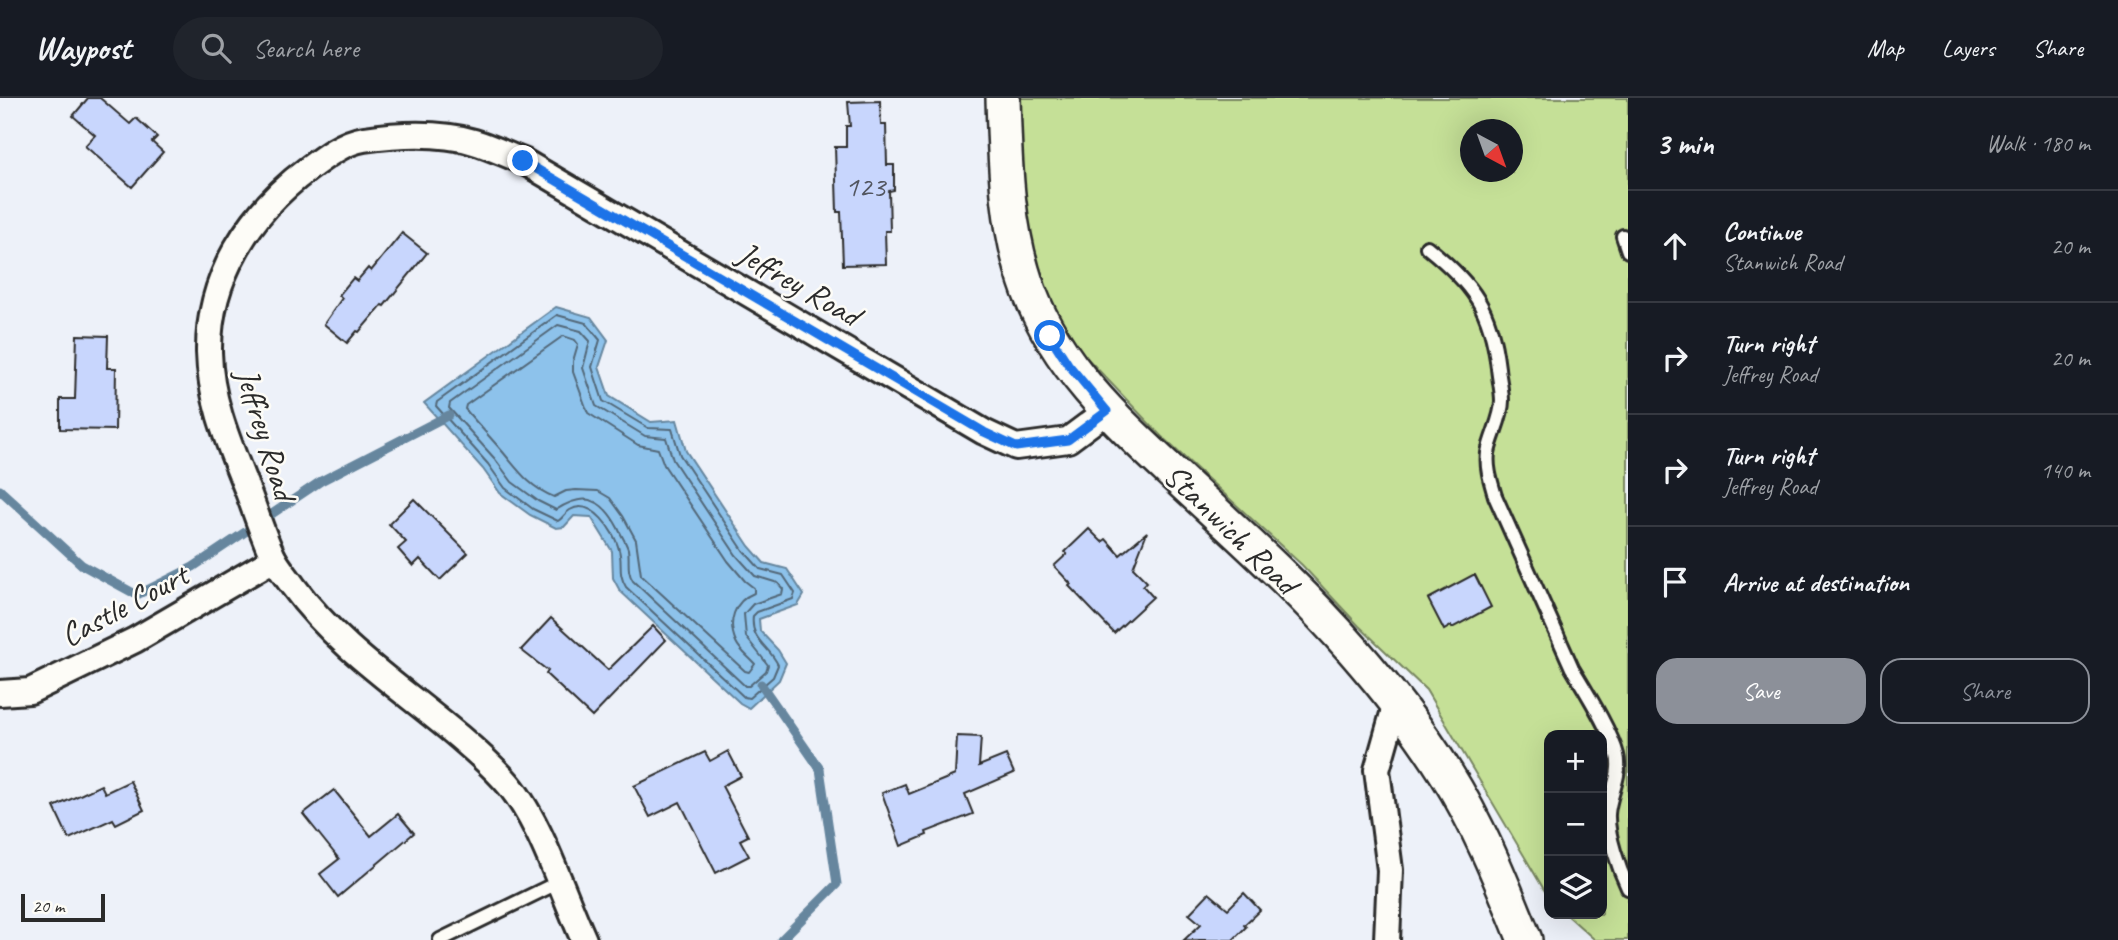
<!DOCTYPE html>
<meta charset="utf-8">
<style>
body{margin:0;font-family:Caveat,sans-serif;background:#20242c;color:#f1f3f6}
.controls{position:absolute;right:21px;bottom:21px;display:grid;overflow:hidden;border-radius:14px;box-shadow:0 7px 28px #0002}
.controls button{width:63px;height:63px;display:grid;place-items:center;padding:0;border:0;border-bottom:2px solid #363941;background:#171b24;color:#f1f3f6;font:35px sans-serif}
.compass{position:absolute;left:1460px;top:21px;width:63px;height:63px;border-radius:50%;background:#171b24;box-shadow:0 7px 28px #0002;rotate:139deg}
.scale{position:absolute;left:21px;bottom:18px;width:84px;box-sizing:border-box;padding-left:7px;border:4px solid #2b2b2b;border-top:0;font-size:19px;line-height:24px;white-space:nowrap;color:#2b2b2b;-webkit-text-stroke:5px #fdfcf7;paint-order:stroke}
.stop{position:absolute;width:21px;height:21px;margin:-16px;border:5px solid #1a73e8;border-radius:50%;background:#fff}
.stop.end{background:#1a73e8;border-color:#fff;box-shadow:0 2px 7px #0008}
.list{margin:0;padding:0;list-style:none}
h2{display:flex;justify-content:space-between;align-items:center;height:91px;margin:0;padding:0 28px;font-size:30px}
h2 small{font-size:23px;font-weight:400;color:#9ea1a6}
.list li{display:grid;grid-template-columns:46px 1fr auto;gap:21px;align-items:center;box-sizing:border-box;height:112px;padding:0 28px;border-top:2px solid #363941}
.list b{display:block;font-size:26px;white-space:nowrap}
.list p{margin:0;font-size:23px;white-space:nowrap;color:#9ea1a6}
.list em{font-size:23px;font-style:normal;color:#9ea1a6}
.actions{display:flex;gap:14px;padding:21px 28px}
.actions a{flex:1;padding:16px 0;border:2px solid #8c9099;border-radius:21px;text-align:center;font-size:24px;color:#8c9099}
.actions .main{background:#8c9099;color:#fff}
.icon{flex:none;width:38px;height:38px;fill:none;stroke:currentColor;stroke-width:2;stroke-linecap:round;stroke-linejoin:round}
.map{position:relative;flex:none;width:1628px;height:842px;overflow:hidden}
header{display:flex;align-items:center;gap:42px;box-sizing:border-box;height:98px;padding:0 35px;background:#171b24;border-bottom:2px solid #363941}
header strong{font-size:33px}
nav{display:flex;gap:38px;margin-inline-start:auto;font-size:24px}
.search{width:490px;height:63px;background:#20242c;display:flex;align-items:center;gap:18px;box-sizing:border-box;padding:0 24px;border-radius:38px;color:#9ea1a6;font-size:26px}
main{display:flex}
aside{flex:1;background:#171b24}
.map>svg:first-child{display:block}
.green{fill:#c5e097;stroke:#788661;stroke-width:2;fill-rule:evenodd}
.water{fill:#8dc2eb;stroke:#66869e;stroke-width:2}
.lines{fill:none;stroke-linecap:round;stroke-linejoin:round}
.shore{stroke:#526778;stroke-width:2}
.stream{stroke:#66869e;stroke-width:9}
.building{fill:#c8d6fd;stroke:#2b2b2b;stroke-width:2}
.lane-casing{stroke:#2b2b2b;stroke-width:18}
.street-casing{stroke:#2b2b2b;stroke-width:30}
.secondary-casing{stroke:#2b2b2b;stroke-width:38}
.lane{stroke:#fdfcf7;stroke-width:12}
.street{stroke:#fdfcf7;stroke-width:24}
.secondary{stroke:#fdfcf7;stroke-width:33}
.route{stroke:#1a73e8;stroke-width:9}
.labels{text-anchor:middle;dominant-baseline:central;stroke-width:5;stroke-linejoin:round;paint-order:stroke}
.number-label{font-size:30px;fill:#525660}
.street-label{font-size:33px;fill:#2b2b2b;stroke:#fdfcf7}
</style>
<header>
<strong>Waypost</strong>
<div class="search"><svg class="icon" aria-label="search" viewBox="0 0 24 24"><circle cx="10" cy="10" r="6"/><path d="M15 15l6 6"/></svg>Search here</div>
<nav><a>Map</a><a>Layers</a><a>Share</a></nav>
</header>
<main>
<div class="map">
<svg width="1628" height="842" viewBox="0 0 1628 842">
<rect width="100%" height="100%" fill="#edf1f9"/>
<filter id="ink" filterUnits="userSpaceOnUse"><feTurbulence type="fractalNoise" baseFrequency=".0143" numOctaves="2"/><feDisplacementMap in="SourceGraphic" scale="14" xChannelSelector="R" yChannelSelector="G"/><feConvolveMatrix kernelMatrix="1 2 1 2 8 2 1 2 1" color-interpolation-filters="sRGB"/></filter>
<g filter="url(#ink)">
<path class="green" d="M1020,0H1628V842H1595L1566,816H1602V637H1549V800L1426,592L1359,528L1302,467L1161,338L1071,243L1034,169L1022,85ZM1470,32H1512V74H1470Z"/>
<path class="water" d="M556,209L591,219L608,242L599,269L609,298L651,324L677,322L686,353L749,448L764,465L787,471L804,497L798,507L759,521L760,533L778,552L786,565L779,582L749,610L740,605L620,493L613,480L612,453L591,419L574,418L564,429L556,430L530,417L500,395L483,371L424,305Z"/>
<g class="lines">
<g class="shore">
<path d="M557,217L586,225L600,242L592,269L603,303L648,330L672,331L680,357L743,452L760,471L783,477L795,495L793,501L757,514L753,518C750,543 769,547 778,567L773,579L749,600L744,599L626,489C617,474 623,466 619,452C615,434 592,399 570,412C565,415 563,420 558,423L533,411L505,390L488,366L436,308L437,304Z"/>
<path d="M558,227L581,233L590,243L583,270L596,308L645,338L666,340L673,362L736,457L755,478L778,485L783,491L782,496L753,506L744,516L746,539L768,567L766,573L749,588H745L633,483C626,472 630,462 628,451C626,444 621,437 618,430C602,400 585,393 556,412L538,403L512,384L495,361L449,310L450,305Z"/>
<path d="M563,238L575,242L578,246L573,263V274L588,315L638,347L658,351L664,367L728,463L745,483L754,490V495C734,503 727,524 736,544C740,553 749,559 755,566L749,574L745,573L641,477L636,442L623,418L610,400L598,393L576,392L566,393L554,399C528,388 519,373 502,353C490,339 477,325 465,311L466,307Z"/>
</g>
<g class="stream">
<path d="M0,392L82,467L137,497L193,469L321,383L449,317"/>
<path d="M761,586L820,671L837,786L781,842"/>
</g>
</g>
<g class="building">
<path d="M88,0H100L130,26L136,20L157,39L152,44L163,54L132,89L85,48L95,37L73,18Z"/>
<path d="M880,3L881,27H886L887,67H894V92L889,93L890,133H885L886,166L843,167L841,114H837L835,49H846V28H850L848,4Z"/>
<path d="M402,135L427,155L384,208L382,207L359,234L357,233L347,245L324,226L342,200L339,197L353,180L357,183L368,170L371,173Z"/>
<path d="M77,237L108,238L107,270H116L115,332L60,331V301H75Z"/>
<path d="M414,401L468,455L440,482L420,461L413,468L398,451L406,444L389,426Z"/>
<path d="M1089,431L1102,444L1106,441L1120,457L1147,434L1133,470L1147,484L1143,488L1153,499L1114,535L1069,488L1071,486L1054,468L1067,456L1065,454Z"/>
<path d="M1473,477H1475L1491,509L1452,530L1451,528L1444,532L1428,501Z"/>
<path d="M551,520L608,572L653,528L666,542L592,619L546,576L548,573L521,552Z"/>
<path d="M957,638L981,639L979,668L1006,657L1014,675L965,696L973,716L926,734L927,737L901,748L882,695L905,686L909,696L955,677Z"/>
<path d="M728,653L741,678L722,688L748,738L740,742L749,758L716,775L680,704L650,719L634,688L705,654L710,663Z"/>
<path d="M130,683L144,712L116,726L113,721L69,741L54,709L101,687L105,695Z"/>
<path d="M334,692L371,738L398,716L414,735L338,799L320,776L339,761L303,716Z"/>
<path d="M1209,795L1228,811L1244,795L1260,812L1244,827L1246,829L1233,842H1184L1201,826L1189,816Z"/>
</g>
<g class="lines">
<defs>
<g id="lane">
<path d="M1623,138L1628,153"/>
<path d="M1427,149C1473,186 1491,210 1498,270C1499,281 1502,292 1502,303C1502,320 1491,338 1488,355C1486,370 1491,384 1495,398L1572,570C1585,592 1611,633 1617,657C1622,677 1609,697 1608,716C1607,737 1619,771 1628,790"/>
<path d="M440,842L559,784"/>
</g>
<g id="street">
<path d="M0,595L30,593L135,542L274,461"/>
<path d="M584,842C561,792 540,720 504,681C438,611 350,566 293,488C287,479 278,469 273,459C263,438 256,415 248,394C230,348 210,304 209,254C208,179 250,114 308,71C324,59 344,44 364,41C399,36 440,34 474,44C491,49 507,57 523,63L984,334L1016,349L1068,342L1107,313"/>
<path d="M1387,842L1390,772L1377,672L1396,605"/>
</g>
<path id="secondary" d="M1003,0C1005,65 1006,131 1029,193C1059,272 1120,326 1180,382C1239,437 1300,491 1353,552C1387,591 1419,632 1446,675C1479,727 1502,785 1525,842"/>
</defs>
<use href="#lane" class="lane-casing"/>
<use href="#street" class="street-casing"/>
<use href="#secondary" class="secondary-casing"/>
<use href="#lane" class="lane"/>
<use href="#street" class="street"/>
<use href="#secondary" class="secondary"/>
</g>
</g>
<g class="lines" filter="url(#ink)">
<path class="route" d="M523,63L984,334L1016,349L1068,342L1107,313L1068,266L1050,238"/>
</g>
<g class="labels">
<g class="number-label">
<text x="865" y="88">123</text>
</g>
<g class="street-label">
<text transform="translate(799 186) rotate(30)">Jeffrey Road</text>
<text transform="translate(266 336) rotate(73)">Jeffrey Road</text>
<text transform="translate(1231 431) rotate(44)">Stanwich Road</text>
<text transform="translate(124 507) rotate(-28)">Castle Court</text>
</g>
</g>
</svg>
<div class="controls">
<button>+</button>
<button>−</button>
<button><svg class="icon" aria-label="layers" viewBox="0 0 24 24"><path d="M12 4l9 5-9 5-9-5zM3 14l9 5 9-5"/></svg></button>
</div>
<svg class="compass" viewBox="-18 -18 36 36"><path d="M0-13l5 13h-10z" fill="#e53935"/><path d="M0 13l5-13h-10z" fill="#9ea1a6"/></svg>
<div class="scale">20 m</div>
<div class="stop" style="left:1050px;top:238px"></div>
<div class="stop end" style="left:523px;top:63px"></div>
</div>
<aside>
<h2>3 min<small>Walk · 180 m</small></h2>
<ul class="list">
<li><svg class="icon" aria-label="ahead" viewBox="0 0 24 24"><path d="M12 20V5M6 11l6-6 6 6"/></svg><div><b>Continue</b><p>Stanwich Road</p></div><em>20 m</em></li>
<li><svg class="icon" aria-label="right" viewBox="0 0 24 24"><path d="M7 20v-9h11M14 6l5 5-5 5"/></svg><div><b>Turn right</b><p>Jeffrey Road</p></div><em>20 m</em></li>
<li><svg class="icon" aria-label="right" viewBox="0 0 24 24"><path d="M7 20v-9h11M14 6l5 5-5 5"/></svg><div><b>Turn right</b><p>Jeffrey Road</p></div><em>140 m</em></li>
<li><svg class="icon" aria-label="arrive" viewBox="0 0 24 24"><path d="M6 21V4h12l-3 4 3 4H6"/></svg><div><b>Arrive at destination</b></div></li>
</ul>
<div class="actions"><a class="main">Save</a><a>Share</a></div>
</aside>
</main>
